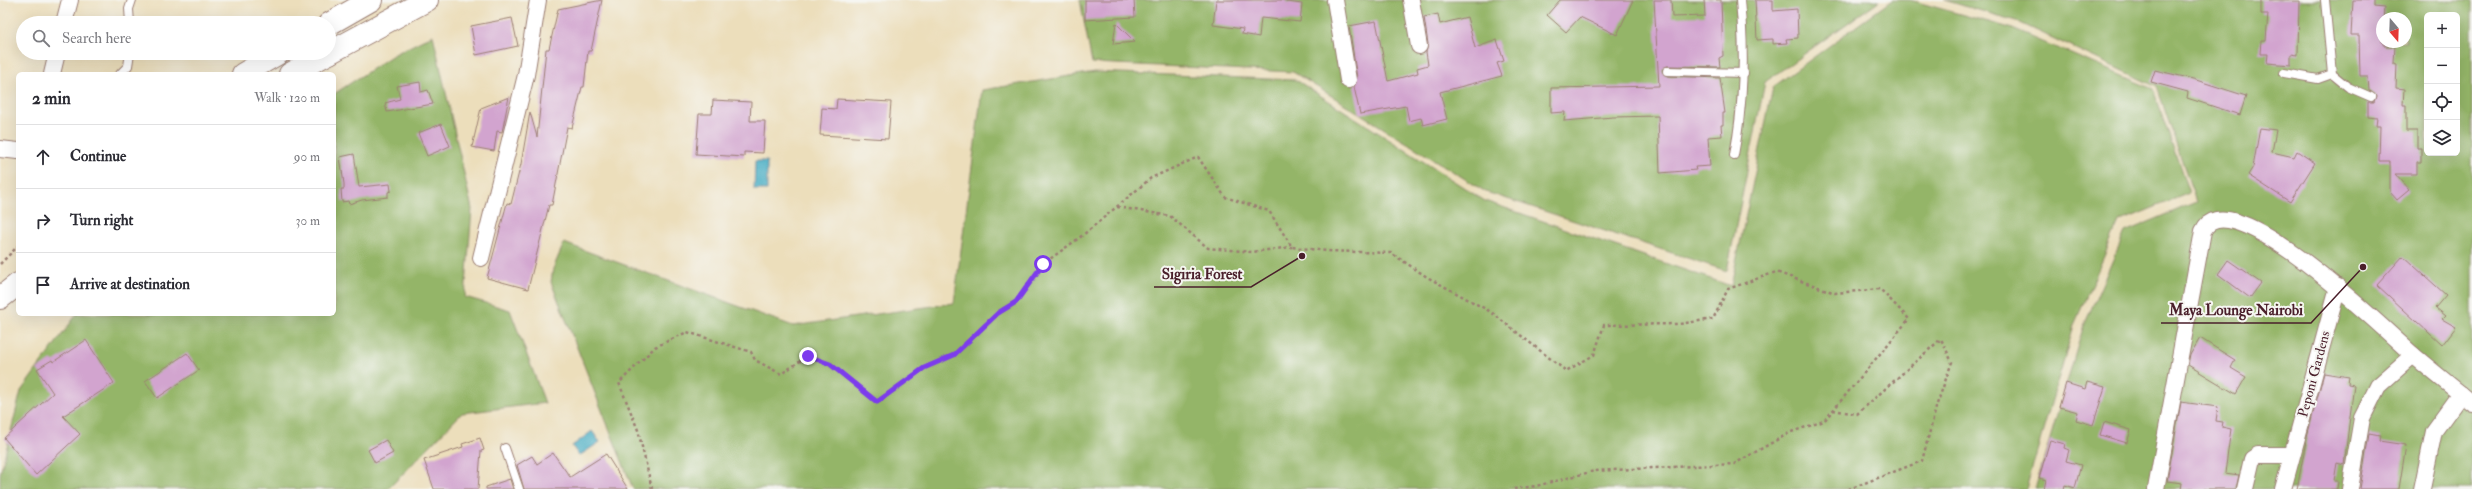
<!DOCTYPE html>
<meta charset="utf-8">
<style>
body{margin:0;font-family:"IM FELL Double Pica",serif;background:#f2f2f3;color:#2b2b33}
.controls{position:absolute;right:12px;top:12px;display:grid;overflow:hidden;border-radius:6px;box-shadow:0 4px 16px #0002}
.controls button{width:36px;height:36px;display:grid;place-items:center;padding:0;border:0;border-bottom:1px solid #e1e1e2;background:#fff;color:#2b2b33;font:20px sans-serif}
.compass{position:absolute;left:2376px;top:12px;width:36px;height:36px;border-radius:50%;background:#fff;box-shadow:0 4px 16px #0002;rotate:161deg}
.stop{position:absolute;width:12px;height:12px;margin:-9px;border:3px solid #7c3aed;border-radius:50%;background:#fff}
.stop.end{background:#7c3aed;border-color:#fff;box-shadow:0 1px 4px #0008}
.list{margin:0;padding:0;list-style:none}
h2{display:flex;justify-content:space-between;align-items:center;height:52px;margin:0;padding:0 16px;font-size:17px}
h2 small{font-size:13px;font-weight:400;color:#7c7c81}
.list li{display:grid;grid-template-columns:26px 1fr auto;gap:12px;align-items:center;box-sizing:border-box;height:64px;padding:0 16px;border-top:1px solid #e1e1e2}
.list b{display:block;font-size:15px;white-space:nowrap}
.list em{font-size:13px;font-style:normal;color:#7c7c81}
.icon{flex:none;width:22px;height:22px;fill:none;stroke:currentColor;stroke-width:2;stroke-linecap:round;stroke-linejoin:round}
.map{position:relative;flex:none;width:2472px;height:489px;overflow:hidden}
.search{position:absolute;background:#fff;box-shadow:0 4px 16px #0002;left:16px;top:16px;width:320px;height:44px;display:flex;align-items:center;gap:10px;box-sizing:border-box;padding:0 14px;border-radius:22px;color:#7c7c81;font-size:15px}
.panel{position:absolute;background:#fff;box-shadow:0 4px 16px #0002;left:16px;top:72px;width:320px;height:244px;border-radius:6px}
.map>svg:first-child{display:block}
.forest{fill:#94b568;stroke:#6f6a4a;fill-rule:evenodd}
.water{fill:#42abc2;stroke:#466576}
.building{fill:#d2a4cf}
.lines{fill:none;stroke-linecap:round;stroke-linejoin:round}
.lane-casing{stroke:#9b7e73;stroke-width:10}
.street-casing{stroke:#9b7e73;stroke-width:18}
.secondary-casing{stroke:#9b7e73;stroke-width:24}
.path{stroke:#9b7e73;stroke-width:2.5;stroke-dasharray:3 3;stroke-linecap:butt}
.lane{stroke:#fff;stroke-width:8}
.street{stroke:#fff;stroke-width:16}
.secondary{stroke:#fff;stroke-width:22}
.route{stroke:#7c3aed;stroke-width:5}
.labels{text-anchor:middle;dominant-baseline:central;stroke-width:4;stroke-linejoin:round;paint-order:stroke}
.street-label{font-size:14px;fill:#4a1f2b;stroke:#f6f6f2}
.leader{fill:none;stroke:#4a1f2b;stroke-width:1.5}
.callout-dot{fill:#4a1f2b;stroke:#f6f6f2;stroke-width:1.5}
.callout-label{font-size:15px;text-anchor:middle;font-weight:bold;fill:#4a1f2b;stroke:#f6f6f2;stroke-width:4;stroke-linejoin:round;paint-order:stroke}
</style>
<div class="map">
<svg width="2472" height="489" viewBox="0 0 2472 489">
<rect width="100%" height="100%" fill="#f6f6f2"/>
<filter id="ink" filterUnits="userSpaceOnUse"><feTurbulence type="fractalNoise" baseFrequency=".025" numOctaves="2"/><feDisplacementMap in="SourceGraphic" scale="8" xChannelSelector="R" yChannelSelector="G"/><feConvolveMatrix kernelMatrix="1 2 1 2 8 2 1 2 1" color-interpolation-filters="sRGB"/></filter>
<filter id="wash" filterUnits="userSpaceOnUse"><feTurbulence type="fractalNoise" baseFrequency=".012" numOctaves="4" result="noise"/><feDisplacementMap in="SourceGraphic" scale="16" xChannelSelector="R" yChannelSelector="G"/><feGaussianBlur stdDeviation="0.9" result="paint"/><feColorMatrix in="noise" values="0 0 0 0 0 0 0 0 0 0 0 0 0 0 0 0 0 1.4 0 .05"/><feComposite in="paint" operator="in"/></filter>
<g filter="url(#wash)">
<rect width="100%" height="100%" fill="#ecdebb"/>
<g class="forest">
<path d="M1080,0H1880L1765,82L1727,271L1486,192L1293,72L1092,63Z"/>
<path d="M1892,0H1910L2010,28L2153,89L2189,193L2119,222L2074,325L2026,489H633L551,282L553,269L564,243L793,326L954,303L982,90L1095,72L1296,80L1485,201L1731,286L1773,87Z"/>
<path d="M1944,0H2472V489H2035L2083,328L2125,232L2196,202L2157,87L2016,21ZM2427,15H2457V153H2427ZM2382,18H2406V42H2382Z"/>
<path d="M433,35L472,209L465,297L510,310L545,403L462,413L388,489H0V474L21,391L77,314H334V94L393,55Z"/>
</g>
<g class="water">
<path d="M755,161H767V190H754Z"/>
<path d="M592,431L600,442L579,456L572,446Z"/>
</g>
<g id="blocks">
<g class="building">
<path d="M602,0L591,51H588L584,87H582L572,128L567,127L552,205H549L528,289L487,278L507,203L511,204L521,164L530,112L537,137L546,49H549L558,9Z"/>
<path d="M1085,0H1134L1135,17L1085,20Z"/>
<path d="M1216,0H1287V2L1302,4L1300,22L1261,18L1259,37L1242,34L1243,29L1213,25Z"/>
<path d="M1560,0H1633L1617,35L1580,17L1566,32L1547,15Z"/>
<path d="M1654,0H1671L1672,17L1705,16L1704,0H1721L1723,56L1719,58L1720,67L1667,66L1662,70L1667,76L1720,78L1725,113H1723V125H1721L1722,136L1708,137L1710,166L1695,167L1696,170L1660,173L1658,116L1613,117L1564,121L1565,112L1551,113V88L1659,86Z"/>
<path d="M1755,0H1773V11L1797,9L1798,38L1786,39L1787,43L1773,44V39L1757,40Z"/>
<path d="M2261,0H2299L2298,55L2291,54V65L2267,63L2268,54H2260L2261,40H2266L2268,14H2261Z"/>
<path d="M2353,0H2374V7L2384,8L2382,42H2384V46H2394L2393,63L2397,64L2396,88L2404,89L2403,105H2406V131H2417V148H2421V162H2417V174H2395L2409,190L2397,200L2390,192V161H2379L2380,126H2376L2377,118L2368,117V102H2374L2376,96L2369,90L2368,76H2360L2359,35H2351Z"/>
<path d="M1438,14L1440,24L1467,17L1475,48L1497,40L1504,61L1497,63L1502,76L1440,92L1447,119L1423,125L1421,118L1409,121L1406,106L1360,114L1354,87L1357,78L1349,26L1376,21L1388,81L1418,73L1417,68L1428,65L1426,52L1428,44L1424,17Z"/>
<path d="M512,18L518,46L476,55L471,26Z"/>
<path d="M1116,23L1135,42L1113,44Z"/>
<path d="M2155,70L2193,79L2246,96L2240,115L2187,98L2188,92L2151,82Z"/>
<path d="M420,82L421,92L428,90L433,104L387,112L385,103L400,99L397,86Z"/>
<path d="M509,97L502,132L497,131L494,151L472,147L481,108Z"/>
<path d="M837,99L891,102L888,139L820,135L822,108L836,109Z"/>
<path d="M713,100L751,102L750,121H765L763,153L744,152V157L696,154L699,114H712Z"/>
<path d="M441,124L450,146L427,156L418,133Z"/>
<path d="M2260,128L2276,130L2272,152L2294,157L2297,151L2315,163L2290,202L2248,175L2253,167Z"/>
<path d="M354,154L359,187L390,184L391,191L388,192V197L362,200L349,204L348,201L342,202L341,189H344V184L340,157Z"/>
<path d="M2403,256L2446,295L2435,308L2445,316L2442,319L2456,327L2442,345L2377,285Z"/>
<path d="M2228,260L2261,283L2250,298L2218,274Z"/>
<path d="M2200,338L2235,360L2231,368L2246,377L2236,394L2188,365L2190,355Z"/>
<path d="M86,340L114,383L63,416L80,434L36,475L4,438L53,393L37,369L52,360L53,362Z"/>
<path d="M187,353L199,370L157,398L145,381Z"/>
<path d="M2324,373L2349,377L2348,384L2354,385L2344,465L2337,463L2334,481H2338L2337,489H2297L2307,436Z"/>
<path d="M2087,382L2105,387L2093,425L2076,420L2078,412L2059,407L2066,383L2085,389Z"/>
<path d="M2181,402L2218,407L2216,421L2223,422L2222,427L2231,429L2225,473L2239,475L2236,489H2181L2182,483L2167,481Z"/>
<path d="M2104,422L2131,430L2127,443L2100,435Z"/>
<path d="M2369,434L2380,436L2379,441L2406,445L2399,489H2360Z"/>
<path d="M480,438L484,450L481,451L478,489H434L424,460L463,447L462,444Z"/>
<path d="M386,440L393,453L375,463L368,450Z"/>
<path d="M2050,440L2065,444L2064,448L2069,450L2066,461L2081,465L2075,488L2065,485L2064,489H2044L2046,480L2039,478Z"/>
<path d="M553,453L570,477L606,454L628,489H524L517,465L532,456L537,464Z"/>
<path d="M510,479L513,489H486V487Z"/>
</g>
</g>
</g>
<g filter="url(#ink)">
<use href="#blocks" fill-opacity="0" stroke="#9b7e73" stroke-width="1"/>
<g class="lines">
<defs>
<g id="lane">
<path d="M130,23L129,9L132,0"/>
<path d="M1667,71L1744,73"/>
<path d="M2284,73L2318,79L2332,74L2325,0"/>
<path d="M120,74L128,66L130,53"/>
<path d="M2332,74L2348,87L2371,97"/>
<path d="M1734,155C1744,103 1745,53 1740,0"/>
<path d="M505,448L519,489"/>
</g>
<g id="street">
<path d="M1335,0L1348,80"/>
<path d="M1411,0L1419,46"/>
<path d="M64,23L70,0"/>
<path d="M52,74L57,53"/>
<path d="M0,149L18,151"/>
<path d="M481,258L526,75L538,0"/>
<path d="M2156,489L2203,231C2228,176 2389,334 2413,355C2432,371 2452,387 2472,403"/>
<path d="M2245,489L2252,459L2258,455H2291"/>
<path d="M2283,489L2338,287"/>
<path d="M2350,489L2362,418L2378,386L2413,355"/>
<path d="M2422,489L2434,431L2461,394"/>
</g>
<g id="secondary">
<path d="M329,24L371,0"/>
<path d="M329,53L427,0"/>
<path d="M243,74L279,53"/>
<path d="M290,74L329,53"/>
<path d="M0,298L18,284"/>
</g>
</defs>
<use href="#lane" class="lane-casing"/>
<use href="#street" class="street-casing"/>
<use href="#secondary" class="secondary-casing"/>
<g class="path">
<path d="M1117,207L1170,216L1208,248L1252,252L1292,247"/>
<path d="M0,264L18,246"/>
<path d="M1833,410L1857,414L1941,339L1952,362L1937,404L1922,461L1849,489"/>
<path d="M652,489L638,430L619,383L655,347L687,332L751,352L755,360L781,374L808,356L830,364L877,402L924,368L954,355L998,313L1016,302L1043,264L1083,235L1151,178L1198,157L1225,197L1269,211L1292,247L1327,251L1391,253L1427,277L1491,312L1566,371L1594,355L1604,325L1679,324L1713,319L1728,289L1776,272L1835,293L1880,289L1909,319L1824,421L1791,432L1734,464L1594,471L1536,486L1514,489"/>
</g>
<use href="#lane" class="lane"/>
<use href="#street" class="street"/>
<use href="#secondary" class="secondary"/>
</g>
</g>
<g class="lines" filter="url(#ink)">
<path class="route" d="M808,356L830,364L877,402L924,368L954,355L998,313L1016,302L1043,264"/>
</g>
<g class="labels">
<g class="street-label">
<text transform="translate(2314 374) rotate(-75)">Peponi Gardens</text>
</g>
</g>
<path class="leader" d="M1302 256L1251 287H1154M2363 267L2311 323H2161"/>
<g class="callout-dot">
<circle cx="1302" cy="256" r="4"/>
<circle cx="2363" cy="267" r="4"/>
</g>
<g class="callout-label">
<text x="1202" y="279">Sigiria Forest</text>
<text x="2236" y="315">Maya Lounge Nairobi</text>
</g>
</svg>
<div class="controls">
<button>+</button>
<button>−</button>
<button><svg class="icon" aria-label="locate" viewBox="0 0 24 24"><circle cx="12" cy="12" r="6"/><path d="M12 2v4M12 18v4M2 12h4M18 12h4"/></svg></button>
<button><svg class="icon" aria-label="layers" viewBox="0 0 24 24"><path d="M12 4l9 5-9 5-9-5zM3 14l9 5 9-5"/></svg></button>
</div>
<svg class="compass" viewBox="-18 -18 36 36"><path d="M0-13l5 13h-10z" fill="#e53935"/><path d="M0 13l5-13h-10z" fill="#7c7c81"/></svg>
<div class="stop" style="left:1043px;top:264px"></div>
<div class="stop end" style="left:808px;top:356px"></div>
<div class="search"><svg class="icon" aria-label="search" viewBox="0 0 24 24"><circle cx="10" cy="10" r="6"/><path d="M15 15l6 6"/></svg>Search here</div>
<section class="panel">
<h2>2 min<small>Walk · 120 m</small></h2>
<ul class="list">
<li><svg class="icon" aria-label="ahead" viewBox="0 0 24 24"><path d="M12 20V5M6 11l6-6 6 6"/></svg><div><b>Continue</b></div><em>90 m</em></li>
<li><svg class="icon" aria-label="right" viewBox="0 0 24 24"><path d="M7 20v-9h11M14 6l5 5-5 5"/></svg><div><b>Turn right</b></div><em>30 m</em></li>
<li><svg class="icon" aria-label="arrive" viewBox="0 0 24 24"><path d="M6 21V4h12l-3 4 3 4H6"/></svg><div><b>Arrive at destination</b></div></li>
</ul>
</section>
</div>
